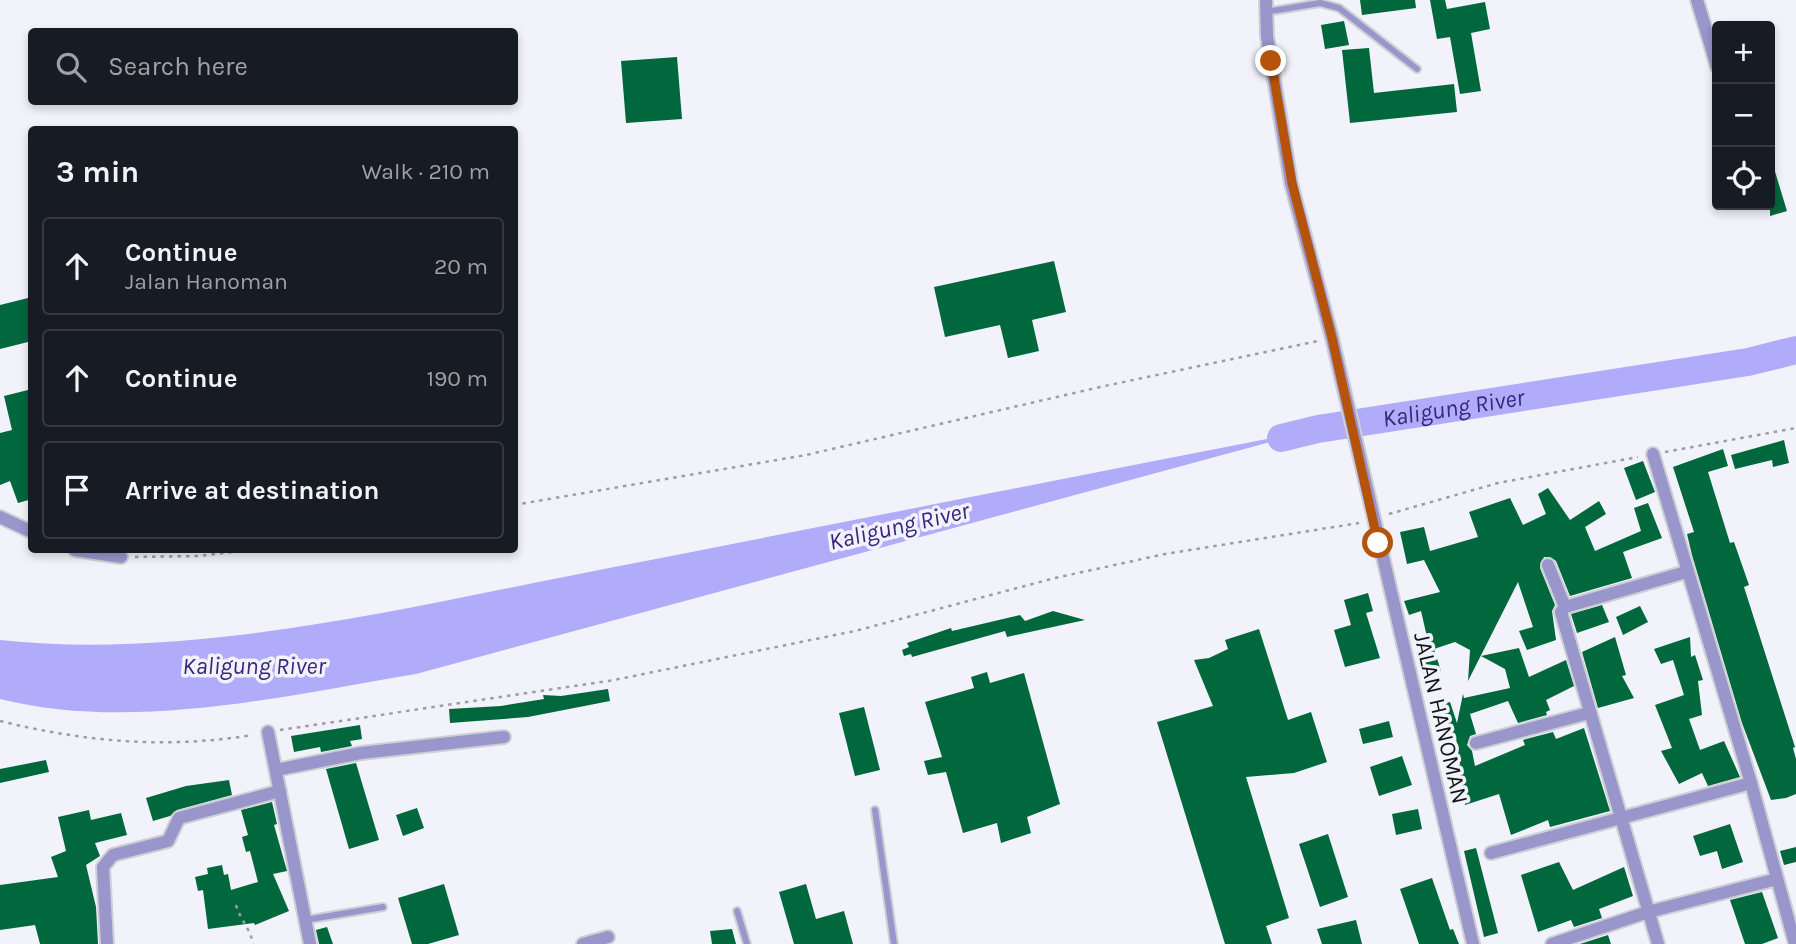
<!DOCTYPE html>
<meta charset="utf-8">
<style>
body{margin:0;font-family:Karla,sans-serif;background:#20242c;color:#f1f3f6}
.controls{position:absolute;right:21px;top:21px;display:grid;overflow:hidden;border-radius:7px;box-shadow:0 4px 10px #0003}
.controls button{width:63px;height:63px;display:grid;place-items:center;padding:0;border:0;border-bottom:2px solid #363941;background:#171b24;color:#f1f3f6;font:35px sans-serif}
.stop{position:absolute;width:21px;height:21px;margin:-16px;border:5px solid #b45309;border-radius:50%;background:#fff}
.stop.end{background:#b45309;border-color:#fff;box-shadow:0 2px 7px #0008}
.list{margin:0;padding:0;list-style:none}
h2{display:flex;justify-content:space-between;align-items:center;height:91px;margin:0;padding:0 28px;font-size:30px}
h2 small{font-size:23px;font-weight:400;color:#9ea1a6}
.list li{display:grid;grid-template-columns:46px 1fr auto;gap:21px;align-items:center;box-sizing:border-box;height:98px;margin:0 14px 14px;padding:0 14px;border:2px solid #363941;border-radius:7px}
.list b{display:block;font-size:26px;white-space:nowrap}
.list p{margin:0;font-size:23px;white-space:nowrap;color:#9ea1a6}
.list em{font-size:23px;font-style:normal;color:#9ea1a6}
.icon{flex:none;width:38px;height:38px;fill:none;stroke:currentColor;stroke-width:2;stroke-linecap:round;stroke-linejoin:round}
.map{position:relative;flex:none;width:1796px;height:944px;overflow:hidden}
.search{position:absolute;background:#171b24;box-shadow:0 4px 10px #0003;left:28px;top:28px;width:490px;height:77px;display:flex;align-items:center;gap:18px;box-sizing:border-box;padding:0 24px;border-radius:7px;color:#9ea1a6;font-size:26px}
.panel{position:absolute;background:#171b24;box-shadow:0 4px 10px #0003;left:28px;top:126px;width:490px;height:427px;border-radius:7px}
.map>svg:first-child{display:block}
.water{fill:#b0acf9}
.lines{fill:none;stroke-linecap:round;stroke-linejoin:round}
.river{stroke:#b0acf9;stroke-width:28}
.building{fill:#00683c}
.lane-casing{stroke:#cfcfd6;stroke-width:10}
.street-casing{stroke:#cfcfd6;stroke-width:16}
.path{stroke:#9d9da3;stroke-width:2.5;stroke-dasharray:3.5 5;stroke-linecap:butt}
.lane{stroke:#9896ca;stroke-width:6}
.street{stroke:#9896ca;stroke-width:12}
.route{stroke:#b45309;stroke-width:9}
.labels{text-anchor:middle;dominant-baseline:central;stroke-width:7;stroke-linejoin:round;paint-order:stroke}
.street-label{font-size:23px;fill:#151517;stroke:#f2f2fa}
.water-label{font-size:24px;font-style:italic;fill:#38267d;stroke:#f2f2fa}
</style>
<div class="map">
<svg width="1796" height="944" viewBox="0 0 1796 944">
<rect width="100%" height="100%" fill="#f2f2fa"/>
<path class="water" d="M1318,429L416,674C284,696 132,732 0,699V640C194,661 408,607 599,570C839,523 1078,476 1318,429Z"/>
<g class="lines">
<path class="river" id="s1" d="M1281,438L1318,429L1748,362L1796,350"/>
</g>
<g class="building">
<path d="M1360,0H1415L1416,8L1362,15Z"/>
<path d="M1430,0H1445L1447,9L1485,2L1490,29L1471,33L1481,91L1460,94L1450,37L1437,39Z"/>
<path d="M1344,21L1349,45L1325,49L1321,25Z"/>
<path d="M1369,48L1374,93L1454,84L1457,112L1350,123L1342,50Z"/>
<path d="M677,57L682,119L626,123L621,61Z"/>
<path d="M1773,165L1787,211L1770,216V166Z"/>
<path d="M1054,261L1066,312L1032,320L1039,351L1008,358L1000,325L945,337L934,287Z"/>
<path d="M32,297V341L0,349V305Z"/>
<path d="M32,389V499L18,503L10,481L0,485V433L12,430L4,396Z"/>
<path d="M1784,440L1789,463L1773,467L1772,460L1735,469L1731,455Z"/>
<path d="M1723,449L1728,466L1708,472L1730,543L1734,542L1749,585L1744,587L1795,747L1793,748L1796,759V794L1786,798L1771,800L1742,723L1692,555L1687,534L1694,532L1673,467Z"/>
<path d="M1643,461L1655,492L1636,500L1624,468Z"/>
<path d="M1548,488L1570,520L1599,501L1606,514L1585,527L1595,551L1641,531L1634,508L1648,503L1662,538L1623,552L1632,578L1570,596L1556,561L1550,557H1544L1540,568L1555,605L1552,611L1556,640L1527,650L1519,631L1533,627L1518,582L1468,681L1470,650L1455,642L1434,649L1441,671L1424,676L1418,654L1430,650L1421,611L1409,615L1404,601L1440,592L1424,560L1407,564L1400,532L1424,527L1430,551L1478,537L1469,512L1510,498L1523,525L1546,514L1538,494Z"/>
<path d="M1368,593L1373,611L1366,613L1380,658L1345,667L1334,630L1351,625L1344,600Z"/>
<path d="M1602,605L1609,622L1577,633L1571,614Z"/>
<path d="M1640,606L1648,622L1623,635L1616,617Z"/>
<path d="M1053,611L1085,620L1007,637L1005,631L912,657L911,654L904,656L902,650L909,647L907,643L951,628L952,631L1020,615L1025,621Z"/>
<path d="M1259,629L1288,720L1311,712L1327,762L1294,773L1246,777L1289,918L1266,926L1272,944H1225L1157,722L1213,706L1194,660L1209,658L1228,649L1225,640Z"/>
<path d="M1615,637L1626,675L1622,676L1634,698L1598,708L1582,652Z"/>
<path d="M1690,637L1691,657L1695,655L1703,680L1698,681L1702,715L1689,719L1700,750L1724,741L1740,777L1708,786L1702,773L1679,784L1661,751L1672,748L1655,705L1684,695L1673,660L1661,664L1654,649Z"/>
<path d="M1519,648L1529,677L1566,660L1574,686L1546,700L1550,710L1546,712L1547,715L1518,723L1508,701L1470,714L1476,734L1470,736L1467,745L1472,751L1475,766L1525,745L1523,740L1526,739L1553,732L1556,739L1584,728L1610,811L1550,827L1548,820L1511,835L1499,794L1465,805L1453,766L1460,765L1456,738L1444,741L1441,721L1436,722L1433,706L1450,702L1457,723L1463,694L1464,698L1510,688L1505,669L1481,656Z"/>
<path d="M987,672L990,683L1024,673L1060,804L1027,817L1031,833L1001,843L997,823L963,833L946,772L928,775L924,761L942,757L925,702L974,688L971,677Z"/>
<path d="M608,689L610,701L528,717L450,723L449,709L501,706L544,699L543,695L561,696Z"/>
<path d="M864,707L880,770L855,776L839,713Z"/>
<path d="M1389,721L1393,737L1363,744L1359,729Z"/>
<path d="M360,725L362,739L350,741L352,746L321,752L320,747L294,752L291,736Z"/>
<path d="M1402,756L1412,785L1379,796L1370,767Z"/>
<path d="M46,760L49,772L0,783V769Z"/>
<path d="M356,763L379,840L349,849L326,769Z"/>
<path d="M229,780L232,795L177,810L170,816L153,821L146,798L186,786Z"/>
<path d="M272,802L277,824L274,825L287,871L273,874L289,911L255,925L254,923L208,929L203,890L198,891L195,877L208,874L207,868L222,865L224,875L228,874L231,890L258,882L250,851L246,852L242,837L248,835L241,810Z"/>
<path d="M417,808L424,828L403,836L396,815Z"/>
<path d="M1418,809L1422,829L1396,835L1392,814Z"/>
<path d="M89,810L91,820L121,813L127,835L95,843L100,856L86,865L96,907L98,944H40L35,925L0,930V885L58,877L51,857L66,851L58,817Z"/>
<path d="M1730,824L1743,862L1722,869L1717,851L1700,856L1693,836Z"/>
<path d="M1328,834L1348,897L1320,907L1299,844Z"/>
<path d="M1796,847V862L1784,865L1780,851Z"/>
<path d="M1476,848L1498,933L1484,937L1464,851Z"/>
<path d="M1559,862L1573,890L1624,867L1633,896L1599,909L1602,918L1574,927L1571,920L1538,932L1521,875Z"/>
<path d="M1432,878L1450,930L1453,929L1459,944H1419L1400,889Z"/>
<path d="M444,884L459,935L428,944H412L398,898Z"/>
<path d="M806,884L816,919L844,911L853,944H794L779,892Z"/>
<path d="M1762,892L1778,938L1762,944H1745L1730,900Z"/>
<path d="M1356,920L1362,944H1322L1317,929Z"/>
<path d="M327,927L333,944H319L316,930Z"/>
<path d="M732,929L736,944H712L710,931Z"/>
<path d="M1608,935L1611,944H1580Z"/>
</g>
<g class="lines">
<defs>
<g id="lane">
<path d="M1266,12L1320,3L1339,8L1417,69"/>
<path d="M875,810L894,944"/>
<path d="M737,911L747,944"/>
<path d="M305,920L383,907"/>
</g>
<g id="street">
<path d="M1266,0L1267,36L1291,183L1332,338L1473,944"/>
<path d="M1697,0L1717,67"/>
<path d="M1653,454L1751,783L1795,944"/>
<path d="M0,517L32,532"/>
<path d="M75,550L121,557"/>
<path d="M1548,565L1565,607"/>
<path d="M268,732L310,944"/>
<path d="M1476,743L1589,713"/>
<path d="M276,770L361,753L504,737"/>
<path d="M1491,853L1751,783"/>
<path d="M107,944L103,867L113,855L168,841L179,818L280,791"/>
<path d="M583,944L608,937"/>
<path d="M1552,944L1648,912L1777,879"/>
<path d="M1658,944L1561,612L1565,607L1686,572"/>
</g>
</defs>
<use href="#lane" class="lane-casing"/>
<use href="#street" class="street-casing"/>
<g class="path">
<path d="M1665,452L1796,428"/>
<path d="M514,505L806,455L1100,387L1318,341"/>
<path d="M1389,514L1498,483L1638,457"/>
<path d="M135,557L198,556L250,550"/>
<path d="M0,721C86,742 165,749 253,735"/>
<path d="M280,730L614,680L855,631L1055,578L1165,554L1359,523"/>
<path d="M236,905C241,921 250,928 253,944"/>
</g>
<use href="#lane" class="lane"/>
<use href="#street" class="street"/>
</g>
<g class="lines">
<path class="route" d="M1271,61L1292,183L1332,338L1378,543"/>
</g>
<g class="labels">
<g class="street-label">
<text transform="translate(1441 718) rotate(77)">JALAN HANOMAN</text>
</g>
<g class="water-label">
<text stroke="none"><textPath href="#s1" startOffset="175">Kaligung River</textPath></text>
<text transform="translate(899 526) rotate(-13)">Kaligung River</text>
<text x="254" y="666">Kaligung River</text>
</g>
</g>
</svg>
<div class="controls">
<button>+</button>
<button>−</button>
<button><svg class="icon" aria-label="locate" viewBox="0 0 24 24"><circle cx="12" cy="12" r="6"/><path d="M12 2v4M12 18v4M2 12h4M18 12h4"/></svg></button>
</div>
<div class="stop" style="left:1378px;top:543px"></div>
<div class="stop end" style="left:1271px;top:61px"></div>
<div class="search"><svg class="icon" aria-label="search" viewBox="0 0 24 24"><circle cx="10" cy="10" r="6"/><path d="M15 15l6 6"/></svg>Search here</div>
<section class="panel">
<h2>3 min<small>Walk · 210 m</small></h2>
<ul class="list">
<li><svg class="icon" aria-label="ahead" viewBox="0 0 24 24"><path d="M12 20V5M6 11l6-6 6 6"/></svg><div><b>Continue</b><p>Jalan Hanoman</p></div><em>20 m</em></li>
<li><svg class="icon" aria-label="ahead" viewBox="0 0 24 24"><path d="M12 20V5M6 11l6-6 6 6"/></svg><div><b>Continue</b></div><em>190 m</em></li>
<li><svg class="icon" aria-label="arrive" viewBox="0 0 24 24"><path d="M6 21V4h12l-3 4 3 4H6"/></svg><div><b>Arrive at destination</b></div></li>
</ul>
</section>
</div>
